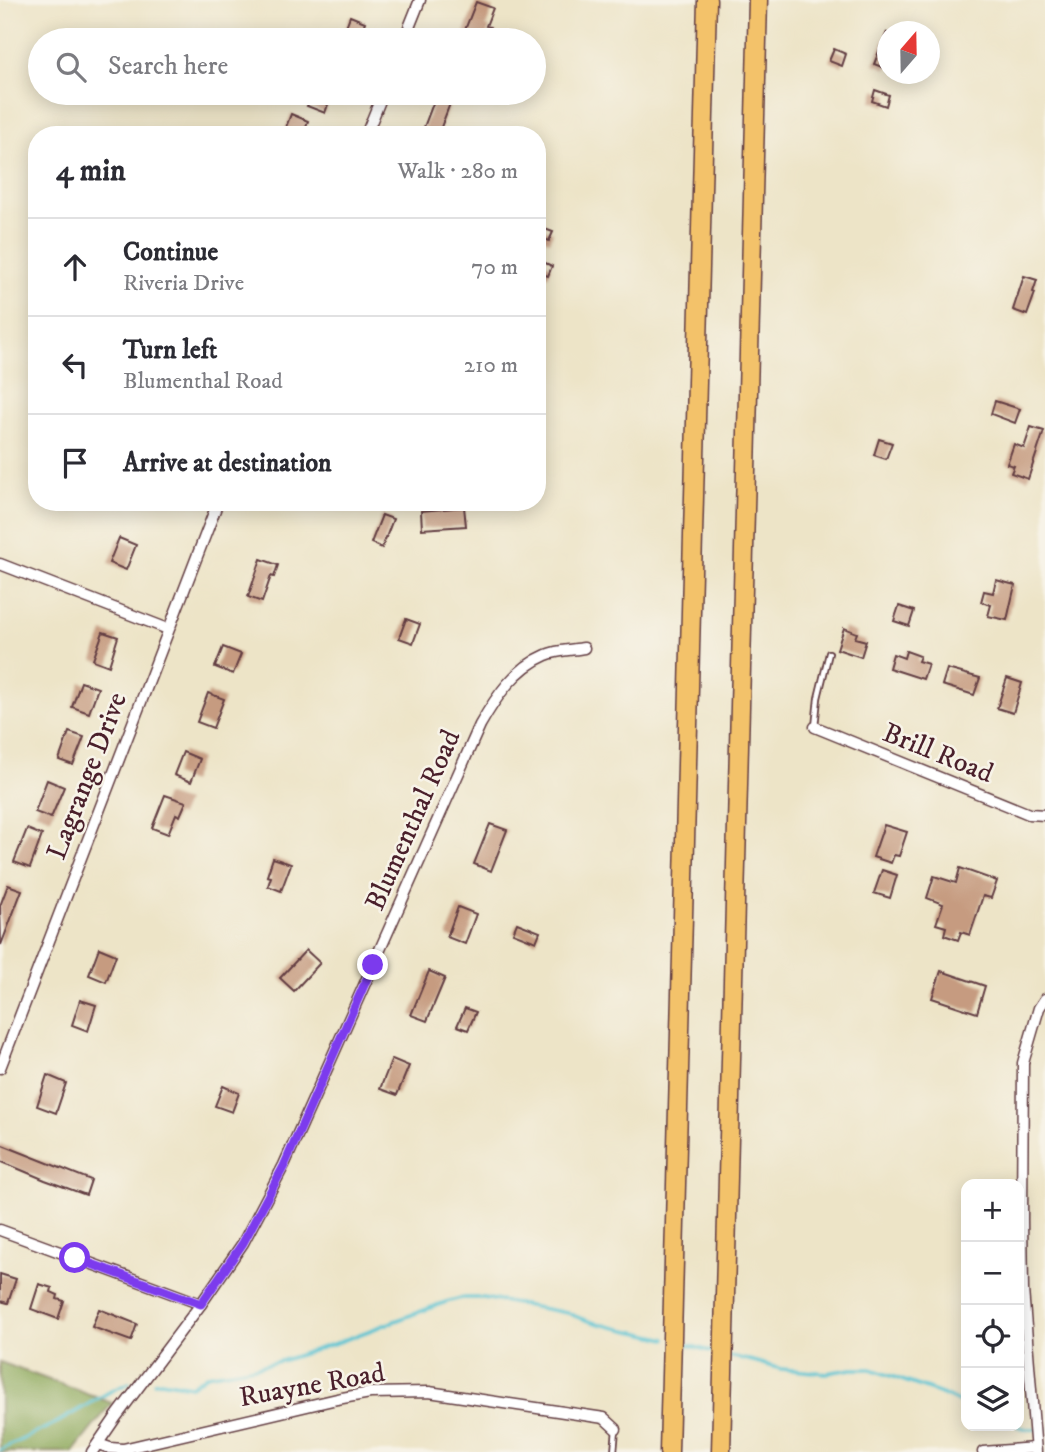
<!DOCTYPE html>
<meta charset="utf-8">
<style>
body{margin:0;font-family:"IM FELL DW Pica",serif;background:#f7f7f7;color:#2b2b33}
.controls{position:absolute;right:21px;bottom:21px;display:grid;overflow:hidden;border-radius:14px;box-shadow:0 4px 18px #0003}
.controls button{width:63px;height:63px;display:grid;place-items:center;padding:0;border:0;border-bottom:2px solid #e1e1e2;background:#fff;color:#2b2b33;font:35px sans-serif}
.compass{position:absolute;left:877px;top:21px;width:63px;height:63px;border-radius:50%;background:#fff;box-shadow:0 4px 18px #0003;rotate:20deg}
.stop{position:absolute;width:21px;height:21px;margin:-16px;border:5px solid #7c3aed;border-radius:50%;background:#fff}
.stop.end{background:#7c3aed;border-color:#fff;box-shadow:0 2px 7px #0008}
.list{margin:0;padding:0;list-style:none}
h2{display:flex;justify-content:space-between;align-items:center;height:91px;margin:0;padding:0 28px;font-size:30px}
h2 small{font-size:23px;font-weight:400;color:#7c7c81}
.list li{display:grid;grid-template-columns:46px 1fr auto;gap:21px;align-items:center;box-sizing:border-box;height:98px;padding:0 28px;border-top:2px solid #e1e1e2}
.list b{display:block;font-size:26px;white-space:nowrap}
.list p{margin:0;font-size:23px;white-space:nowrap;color:#7c7c81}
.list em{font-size:23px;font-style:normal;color:#7c7c81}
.icon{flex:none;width:38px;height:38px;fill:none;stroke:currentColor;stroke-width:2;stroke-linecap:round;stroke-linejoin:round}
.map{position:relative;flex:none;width:1045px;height:1452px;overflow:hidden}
.search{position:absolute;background:#fff;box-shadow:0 4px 18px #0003;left:28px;top:28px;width:518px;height:77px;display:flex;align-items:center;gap:18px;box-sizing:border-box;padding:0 24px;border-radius:38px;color:#7c7c81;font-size:26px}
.panel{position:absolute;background:#fff;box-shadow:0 4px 18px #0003;left:28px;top:126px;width:518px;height:385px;border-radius:28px}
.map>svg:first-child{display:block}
.forest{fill:#8ca85a;stroke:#6b6442;stroke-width:2}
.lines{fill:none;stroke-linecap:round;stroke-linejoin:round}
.stream{stroke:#58c3d2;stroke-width:3.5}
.building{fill:#c69b80}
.lane-casing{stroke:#623d42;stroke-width:8}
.street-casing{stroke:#623d42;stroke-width:13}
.highway-casing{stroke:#623d42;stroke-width:21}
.lane{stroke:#fff;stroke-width:4.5}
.street{stroke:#fff;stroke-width:10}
.highway{stroke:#f3c26a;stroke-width:18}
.route{stroke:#7c3aed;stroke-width:9}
.labels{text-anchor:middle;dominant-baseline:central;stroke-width:5;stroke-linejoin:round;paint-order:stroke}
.street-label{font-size:28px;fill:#4a1f2b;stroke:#f7f3e8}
</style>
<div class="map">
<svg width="1045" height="1452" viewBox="0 0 1045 1452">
<rect width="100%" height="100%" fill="#f7f3e8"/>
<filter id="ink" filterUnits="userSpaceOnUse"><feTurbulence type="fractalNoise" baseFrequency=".0143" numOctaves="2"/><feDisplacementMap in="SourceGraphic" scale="14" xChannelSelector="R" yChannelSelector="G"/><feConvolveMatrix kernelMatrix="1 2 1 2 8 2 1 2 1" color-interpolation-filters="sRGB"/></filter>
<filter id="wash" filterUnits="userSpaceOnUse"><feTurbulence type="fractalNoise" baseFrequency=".00686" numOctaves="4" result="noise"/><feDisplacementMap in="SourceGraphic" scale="28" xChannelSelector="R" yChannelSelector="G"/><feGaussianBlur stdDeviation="1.57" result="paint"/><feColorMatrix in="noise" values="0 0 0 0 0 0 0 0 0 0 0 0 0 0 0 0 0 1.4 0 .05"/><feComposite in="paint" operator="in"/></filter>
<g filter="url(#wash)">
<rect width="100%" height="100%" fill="#ede4c7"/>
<path class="forest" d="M0,1362L112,1403L73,1452H0Z"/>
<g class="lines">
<g class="stream">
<path d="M677,1342L717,1353"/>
<path d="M728,1356L749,1360L781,1369L826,1373L852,1369H871L944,1395L966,1406"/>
<path d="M154,1382L161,1381L191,1386L206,1375L255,1367L284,1360L336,1343L446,1302L461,1298H483L568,1313C594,1326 637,1331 666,1339"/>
<path d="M1017,1426L1026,1429H1045"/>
<path d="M0,1450L58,1422L111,1391L129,1383"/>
</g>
</g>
<g id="blocks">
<g class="building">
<path d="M476,2L493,8L486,26L490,27L485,40H478L463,35Z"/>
<path d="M350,16L365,22L358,40H341Z"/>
<path d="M887,32V69L874,64Z"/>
<path d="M834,49L846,54L842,66L829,61Z"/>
<path d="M875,90L889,95L886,106L872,101Z"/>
<path d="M313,93H332L325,113L307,106Z"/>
<path d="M437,93H454L438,135H421Z"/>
<path d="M291,114L308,121L303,135H283Z"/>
<path d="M542,228L553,232L549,241L539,237Z"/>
<path d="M541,261L552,266L548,276L537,272Z"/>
<path d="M1024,276L1037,280L1033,292L1035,293L1027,315L1013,310Z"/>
<path d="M995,401L1020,409L1015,423L991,414Z"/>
<path d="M1031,427L1044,431L1028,479L1011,473L1014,466L1007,464L1014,444L1024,448Z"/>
<path d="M879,439L892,443L886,459L874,455Z"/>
<path d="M464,507L466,526L422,529L421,511Z"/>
<path d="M382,515L393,519L382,548L371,543Z"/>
<path d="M119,538L136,545L126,570L109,563Z"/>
<path d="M261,559L278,565L274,577L271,576L262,602L248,597Z"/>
<path d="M996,580L1015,585L1007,620L988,616L991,605L981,602L984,591L993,593Z"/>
<path d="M899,606L914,611L909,626L894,621Z"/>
<path d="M406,619L420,624L413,643L399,638Z"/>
<path d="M844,628L857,633L855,638L866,641L861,657L837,649Z"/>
<path d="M103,632L118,637L109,666L93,660Z"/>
<path d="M223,647L241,654L233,674L215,667Z"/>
<path d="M906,651L920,656L918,661L928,664L923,679L889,668L893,654L904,658Z"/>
<path d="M947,669L980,678L974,695L942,685Z"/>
<path d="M1007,678L1022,683L1013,713L997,708Z"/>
<path d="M81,682L98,688L89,713L72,707Z"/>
<path d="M208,693L224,699L213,728L197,722Z"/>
<path d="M69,732L84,737L73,765L59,760Z"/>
<path d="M183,752L200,759L191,782L174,775Z"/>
<path d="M47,780L64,787L51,818L35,812Z"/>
<path d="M165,795L186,802L180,816L176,814L168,834L152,828Z"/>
<path d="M490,824L507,830L491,871L474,864Z"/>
<path d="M884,825L907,832L899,856L894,855L891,863L873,857Z"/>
<path d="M27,829L42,835L30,868L14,862Z"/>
<path d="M273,858L291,864L281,891L268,886L271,877L267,876Z"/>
<path d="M960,868L997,881L991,898L983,896L970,935L961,932L958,940L944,935L946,927L936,924L943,904L927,898L934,876L956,883Z"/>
<path d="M882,870L897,875L890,898L874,893Z"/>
<path d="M8,885L22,890L1,945L0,906Z"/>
<path d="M458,907L476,914L465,944L447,937Z"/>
<path d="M517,923L540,932L536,942L513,933Z"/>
<path d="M99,948L116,955L106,982L89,975Z"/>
<path d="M306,950L320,963L294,991L280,978Z"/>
<path d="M429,971L445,978L427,1021L411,1015Z"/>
<path d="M941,971L985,986L977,1013L932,998Z"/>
<path d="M80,1000L96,1005L88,1031L72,1025Z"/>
<path d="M465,1008L476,1012L468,1030L457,1026Z"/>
<path d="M392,1059L409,1066L397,1095L380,1089Z"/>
<path d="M47,1075L66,1083L56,1113L37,1106Z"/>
<path d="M223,1086L239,1093L232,1112L215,1106Z"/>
<path d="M0,1144L91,1180L86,1195L45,1180L0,1161Z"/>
<path d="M0,1274L16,1279L8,1303L0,1301Z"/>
<path d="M39,1284L52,1288L51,1292L58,1295L57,1299L64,1301L58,1319L31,1309Z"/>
<path d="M99,1309L137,1324L131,1341L92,1327Z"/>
</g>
</g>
</g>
<g filter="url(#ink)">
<use href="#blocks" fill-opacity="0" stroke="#623d42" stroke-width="2"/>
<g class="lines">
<defs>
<g id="lane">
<path d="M815,727L818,698L829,653"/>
<path d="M614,1452L616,1429"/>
</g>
<g id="street">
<path d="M404,40L420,0"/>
<path d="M366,135L383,93"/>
<path d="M0,564L168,629"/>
<path d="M815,727L1029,814L1045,815"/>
<path d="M0,1068L218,502"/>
<path d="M0,1230L201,1304"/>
<path d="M98,1444L110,1448L123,1449L337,1399L370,1393L429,1392L604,1418L616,1429"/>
<path d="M92,1452L116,1417L201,1304L243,1243L284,1165L480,725C496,697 515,668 546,655C557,650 573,650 584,648"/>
<path d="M983,1452L1035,1448"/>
<path d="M1036,1452L1023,1290L1022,1220L1023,1063L1039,1008L1045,999"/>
</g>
<g id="highway">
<path d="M669,1452L707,0"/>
<path d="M721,1452L758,0"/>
</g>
</defs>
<use href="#lane" class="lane-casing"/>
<use href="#street" class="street-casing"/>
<use href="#highway" class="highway-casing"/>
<use href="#lane" class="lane"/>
<use href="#street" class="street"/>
<use href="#highway" class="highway"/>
</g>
</g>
<g class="lines" filter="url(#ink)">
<path class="route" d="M75,1258L201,1304L243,1243L284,1166L373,965"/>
</g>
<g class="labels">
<g class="street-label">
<text transform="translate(938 753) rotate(22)">Brill Road</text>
<text transform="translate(87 776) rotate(-69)">Lagrange Drive</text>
<text transform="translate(413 820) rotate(-66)">Blumenthal Road</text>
<text transform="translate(312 1385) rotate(-10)">Ruayne Road</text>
</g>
</g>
</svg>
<div class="controls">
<button>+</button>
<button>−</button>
<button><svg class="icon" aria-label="locate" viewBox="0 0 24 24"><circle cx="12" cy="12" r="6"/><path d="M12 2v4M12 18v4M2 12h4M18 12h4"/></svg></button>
<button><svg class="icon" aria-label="layers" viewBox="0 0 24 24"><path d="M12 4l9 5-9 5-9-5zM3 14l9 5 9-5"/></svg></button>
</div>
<svg class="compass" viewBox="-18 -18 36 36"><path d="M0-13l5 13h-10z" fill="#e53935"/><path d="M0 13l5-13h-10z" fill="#7c7c81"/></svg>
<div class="stop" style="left:75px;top:1258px"></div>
<div class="stop end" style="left:373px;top:965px"></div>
<div class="search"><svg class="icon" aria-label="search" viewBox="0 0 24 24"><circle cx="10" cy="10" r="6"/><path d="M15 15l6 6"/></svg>Search here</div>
<section class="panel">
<h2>4 min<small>Walk · 280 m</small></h2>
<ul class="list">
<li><svg class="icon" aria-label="ahead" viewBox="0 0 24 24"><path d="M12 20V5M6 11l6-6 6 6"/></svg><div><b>Continue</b><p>Riveria Drive</p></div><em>70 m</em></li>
<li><svg class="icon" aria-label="left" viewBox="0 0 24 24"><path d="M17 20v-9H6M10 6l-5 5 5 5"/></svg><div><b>Turn left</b><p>Blumenthal Road</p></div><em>210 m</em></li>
<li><svg class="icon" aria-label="arrive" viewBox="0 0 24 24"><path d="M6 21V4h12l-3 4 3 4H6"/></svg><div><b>Arrive at destination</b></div></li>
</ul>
</section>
</div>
